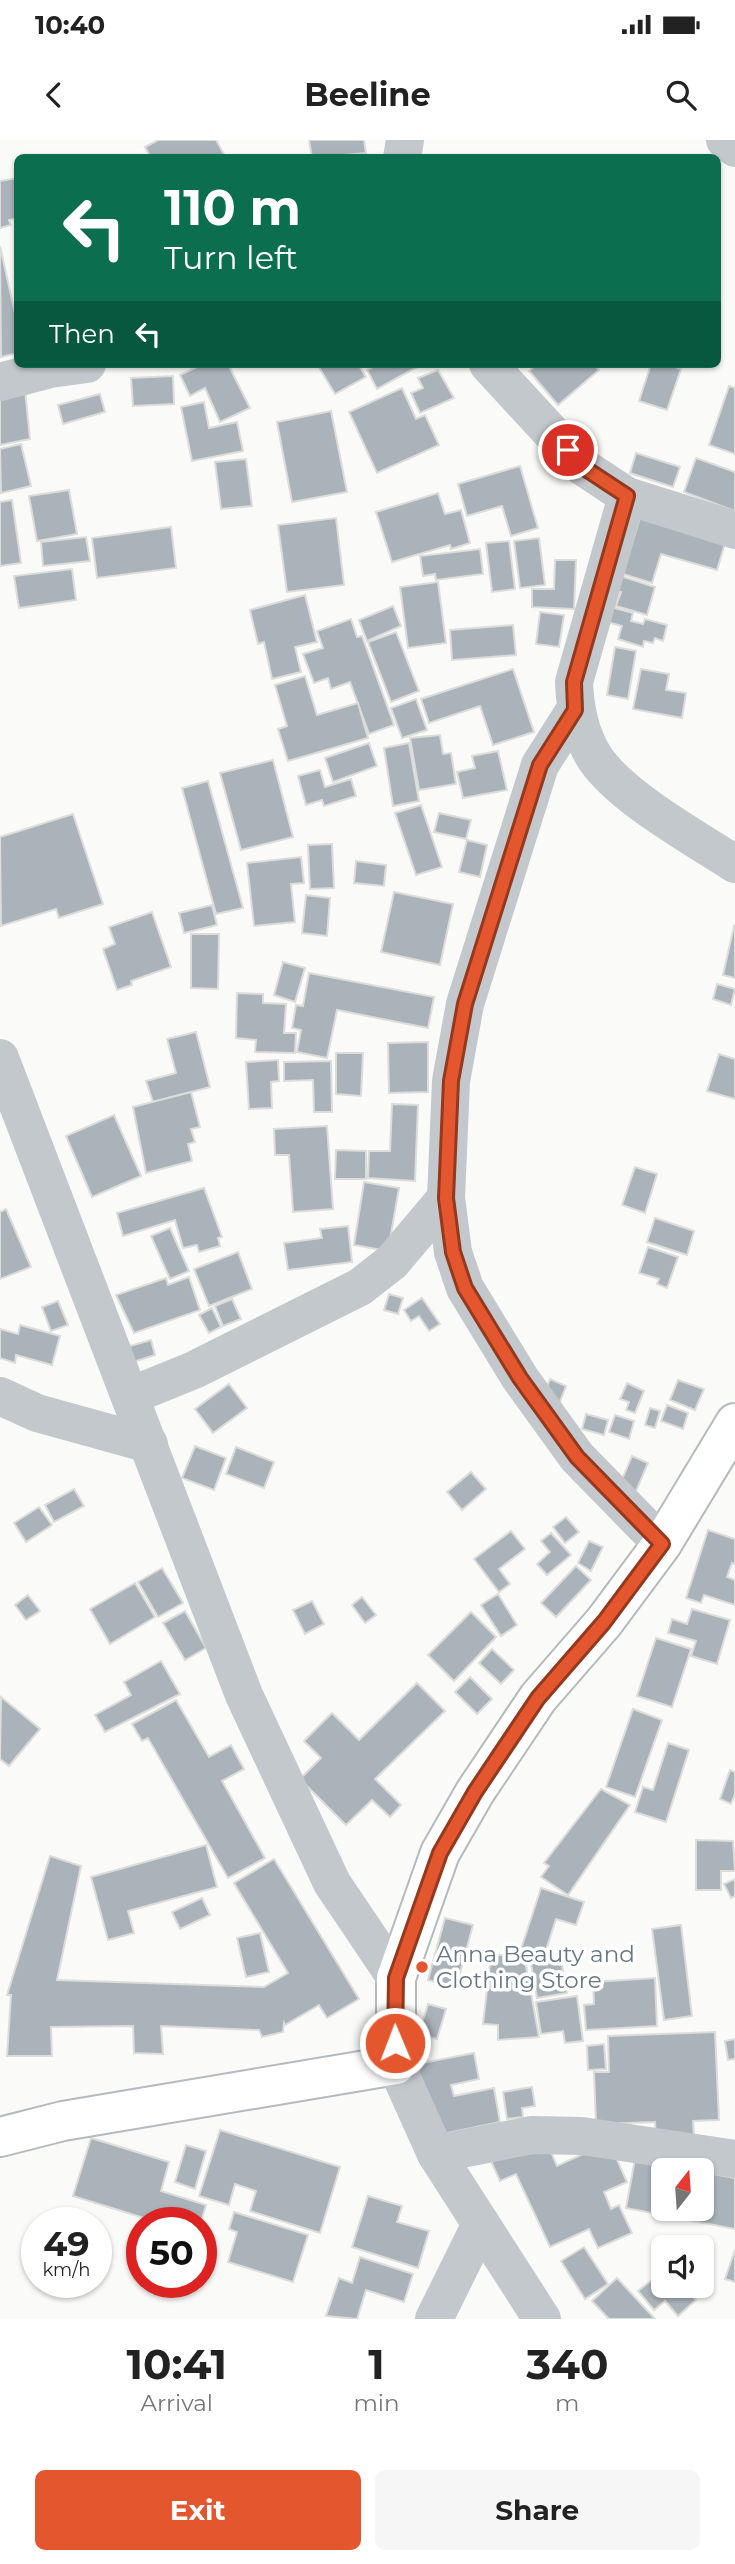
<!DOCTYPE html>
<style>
body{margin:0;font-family:Montserrat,sans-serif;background:#f6f6f6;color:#222;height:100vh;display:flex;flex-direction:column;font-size:26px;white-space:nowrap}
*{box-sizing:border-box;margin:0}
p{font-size:23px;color:#767676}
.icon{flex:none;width:38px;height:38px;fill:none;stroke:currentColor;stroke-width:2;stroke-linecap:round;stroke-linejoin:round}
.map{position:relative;height:2179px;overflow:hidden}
.details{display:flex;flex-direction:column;background:#fff;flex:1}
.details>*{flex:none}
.top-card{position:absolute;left:14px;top:14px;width:707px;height:214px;border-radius:10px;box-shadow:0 2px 5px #0004;background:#0b6e4f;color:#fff;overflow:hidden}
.needle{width:46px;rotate:17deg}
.fabs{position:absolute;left:651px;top:2018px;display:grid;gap:14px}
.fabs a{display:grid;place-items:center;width:63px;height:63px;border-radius:10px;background:#fff;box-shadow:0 2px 5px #0004;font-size:35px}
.speed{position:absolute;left:21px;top:2067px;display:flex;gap:14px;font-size:35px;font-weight:700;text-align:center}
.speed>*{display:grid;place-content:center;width:91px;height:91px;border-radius:50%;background:#fff;box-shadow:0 2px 5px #0004;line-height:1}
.speed small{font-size:18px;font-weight:400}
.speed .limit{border:10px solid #d22;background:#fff;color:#111}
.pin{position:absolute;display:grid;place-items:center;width:60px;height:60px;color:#fff;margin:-30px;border:4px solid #fff;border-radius:50%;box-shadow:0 2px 7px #0007}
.me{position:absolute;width:77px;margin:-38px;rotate:359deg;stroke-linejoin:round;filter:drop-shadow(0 0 5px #0008)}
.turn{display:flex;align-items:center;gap:24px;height:147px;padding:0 35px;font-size:32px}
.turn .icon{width:91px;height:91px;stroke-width:2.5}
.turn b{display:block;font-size:49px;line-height:60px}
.then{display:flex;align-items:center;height:66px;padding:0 35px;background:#0003;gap:14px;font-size:26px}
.eta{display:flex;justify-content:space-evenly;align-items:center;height:119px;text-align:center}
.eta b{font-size:42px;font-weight:700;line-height:49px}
.primary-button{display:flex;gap:14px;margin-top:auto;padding:14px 35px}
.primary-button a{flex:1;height:80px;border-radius:10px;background:#e4572e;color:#fff;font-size:28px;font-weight:700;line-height:80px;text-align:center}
.primary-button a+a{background:#f6f6f6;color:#222}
.status{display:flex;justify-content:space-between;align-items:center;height:49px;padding:0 35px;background:#fff;direction:ltr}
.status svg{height:19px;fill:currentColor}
header{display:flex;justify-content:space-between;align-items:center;height:91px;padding:0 35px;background:#fff;font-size:32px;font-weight:700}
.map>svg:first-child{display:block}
.building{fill:#aab3b9;stroke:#dcdcda;stroke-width:2}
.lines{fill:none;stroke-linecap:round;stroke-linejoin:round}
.major-casing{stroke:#b5babe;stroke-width:42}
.minor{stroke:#c3c8cc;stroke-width:38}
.major{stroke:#fff;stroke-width:38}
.route-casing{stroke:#94391e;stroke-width:18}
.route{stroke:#e4572e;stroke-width:12}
.poi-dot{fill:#e4572e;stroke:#fff;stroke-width:2.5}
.labels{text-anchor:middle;stroke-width:7;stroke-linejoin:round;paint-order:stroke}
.poi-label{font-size:23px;fill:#657683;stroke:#fff;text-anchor:start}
</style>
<div class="status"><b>10:40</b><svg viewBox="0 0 49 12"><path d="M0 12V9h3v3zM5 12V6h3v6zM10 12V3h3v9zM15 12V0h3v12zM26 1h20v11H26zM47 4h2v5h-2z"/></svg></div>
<header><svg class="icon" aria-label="back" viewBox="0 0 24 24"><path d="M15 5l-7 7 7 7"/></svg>Beeline<svg class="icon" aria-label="search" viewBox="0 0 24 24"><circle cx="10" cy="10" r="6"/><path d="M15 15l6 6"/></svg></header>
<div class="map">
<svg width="735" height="2179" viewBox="0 0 735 2179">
<rect width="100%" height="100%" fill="#fafaf8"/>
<!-- building -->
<g class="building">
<polygon points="158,0 216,0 226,18 151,18 145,7"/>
<polygon points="309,0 364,0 366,13 312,18"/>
<polygon points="18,38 18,78 9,80 11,85 0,88 0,41"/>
<polygon points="0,106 18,187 18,213 1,217"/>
<polygon points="203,224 228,224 250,268 220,282 205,248 190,256 180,235"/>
<polygon points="317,224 358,224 366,237 335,254"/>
<polygon points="378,224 418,224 419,226 377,249 367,230"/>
<polygon points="537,224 594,224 599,230 558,265 529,231"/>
<polygon points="651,224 667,224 681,229 667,270 639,261"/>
<polygon points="438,230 454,258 420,273 411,253 423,248 418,238"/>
<polygon points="173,236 174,264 133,266 131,238"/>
<polygon points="729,246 735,248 735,314 709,305"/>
<polygon points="402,248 416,279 425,275 439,305 377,333 349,272"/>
<polygon points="25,250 30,299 0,305 0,254"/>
<polygon points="100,254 105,272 63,284 58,265"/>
<polygon points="204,262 209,288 237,282 243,311 192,321 181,267"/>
<polygon points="331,271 347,352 292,362 277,282"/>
<polygon points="21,304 31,346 1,353 0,309"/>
<polygon points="636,313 680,327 673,347 630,333"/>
<polygon points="696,318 735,332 735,371 684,352"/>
<polygon points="246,319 252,366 221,369 215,322"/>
<polygon points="520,326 538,388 511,396 502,366 467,376 458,344"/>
<polygon points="69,350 77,394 37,401 29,356"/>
<polygon points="438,353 445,374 461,370 470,403 451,409 450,405 392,422 376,372"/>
<polygon points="12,360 21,423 0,426 0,362"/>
<polygon points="641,374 726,400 717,430 661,414 652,443 623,434"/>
<polygon points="336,378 344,445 287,452 278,385"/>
<polygon points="171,387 176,428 97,438 92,398"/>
<polygon points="86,397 90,421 43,426 41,402"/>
<polygon points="539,398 545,445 520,448 514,401"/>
<polygon points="509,401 515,449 492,452 486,403"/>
<polygon points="480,409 483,434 436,440 435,434 423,436 420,416"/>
<polygon points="555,420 576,420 574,469 532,467 532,449 554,449"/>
<polygon points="72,429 76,460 19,468 14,436"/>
<polygon points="614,434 655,447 647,475 616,466 621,452 610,448"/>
<polygon points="438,442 446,503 408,508 400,447"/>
<polygon points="305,455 317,502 295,507 301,532 272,539 264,502 258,504 250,470"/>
<polygon points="604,465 633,473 631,481 643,484 645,479 667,485 663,501 655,498 653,503 644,501 643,507 618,499 622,486 600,480"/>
<polygon points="393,466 401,486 367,501 359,480"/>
<polygon points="540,472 564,475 559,507 536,504"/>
<polygon points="351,479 357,497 362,496 394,585 369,594 350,542 331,549 328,538 314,543 303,514 323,508 317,491"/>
<polygon points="513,485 516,515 452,520 450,490"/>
<polygon points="396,492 419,551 391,562 368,502"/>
<polygon points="615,507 636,511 628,559 607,555"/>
<polygon points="513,529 534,592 493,605 480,566 429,583 421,559"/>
<polygon points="641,529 669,534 666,550 686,553 682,578 633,569"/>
<polygon points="305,536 317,575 358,563 368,598 288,621 278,589 287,586 275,545"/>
<polygon points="416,559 427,590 402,598 391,568"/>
<polygon points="440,595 443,614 451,613 456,644 419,650 410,598"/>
<polygon points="369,603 377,626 333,642 325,618"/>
<polygon points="409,603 419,661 393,666 384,608"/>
<polygon points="498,611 507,650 463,658 457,632 475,628 472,616"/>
<polygon points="273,620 293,697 241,710 220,633"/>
<polygon points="320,630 325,647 351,639 356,656 324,666 322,660 306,665 298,636"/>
<polygon points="208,641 243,768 216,774 182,648"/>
<polygon points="421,665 442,727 416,735 395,673"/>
<polygon points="439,673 471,680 466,699 434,692"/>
<polygon points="73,674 103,764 59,778 56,769 1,786 0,697"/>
<polygon points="467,700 487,705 480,737 459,732"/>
<polygon points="332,704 334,748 310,749 308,705"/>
<polygon points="301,717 304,743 291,744 295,782 254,786 247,723"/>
<polygon points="356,721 386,725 384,746 354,743"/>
<polygon points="394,752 453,764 440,825 381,812"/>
<polygon points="306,755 330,758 327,796 302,793"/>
<polygon points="212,765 217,785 184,793 179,773"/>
<polygon points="152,772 171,827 131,841 132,845 117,850 103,809 115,804 109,787"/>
<polygon points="734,786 735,786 735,838 723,835"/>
<polygon points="191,794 219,794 218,849 191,848"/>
<polygon points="283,822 305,828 295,862 274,855"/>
<polygon points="309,833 434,857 428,888 337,870 327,918 297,912 301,890 292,888 296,865 303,866"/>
<polygon points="717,844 735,849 731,865 713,859"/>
<polygon points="237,853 263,854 263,863 286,864 284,893 296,893 295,913 255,912 256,900 236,898"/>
<polygon points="196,892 210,947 153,962 146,941 176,933 167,899"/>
<polygon points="428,902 428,952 389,953 388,903"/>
<polygon points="336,913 363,913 361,956 336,954"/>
<polygon points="719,914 735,919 735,959 707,951"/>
<polygon points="278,920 279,941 271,942 272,968 249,969 246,922"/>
<polygon points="331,921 332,972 314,972 313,940 284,941 284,922"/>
<polygon points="191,952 200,987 191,989 195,1002 188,1004 192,1021 146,1033 133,967"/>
<polygon points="392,964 418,965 415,1041 368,1038 369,1011 390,1011"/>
<polygon points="114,975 141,1036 92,1057 66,996"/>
<polygon points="327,986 333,1069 293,1072 289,1015 275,1015 274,989"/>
<polygon points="336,1010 366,1011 366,1039 335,1039"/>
<polygon points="635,1027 657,1034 645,1073 622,1065"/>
<polygon points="364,1042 399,1048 388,1111 354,1105"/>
<polygon points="204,1048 222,1097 218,1098 220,1106 199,1112 197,1105 183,1108 175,1080 123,1096 117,1073"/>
<polygon points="6,1069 31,1127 0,1139 0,1072"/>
<polygon points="655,1078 694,1091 687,1115 647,1102"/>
<polygon points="348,1086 352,1122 288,1130 284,1103 322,1098 320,1089"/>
<polygon points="170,1088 189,1131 170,1139 151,1096"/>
<polygon points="648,1107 678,1117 667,1148 657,1144 659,1139 639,1133"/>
<polygon points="238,1112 252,1149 209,1166 194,1129"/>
<polygon points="189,1137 200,1170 134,1193 116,1155 166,1138 168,1145"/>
<polygon points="389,1154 403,1158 398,1174 384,1170"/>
<polygon points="422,1158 440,1184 429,1191 419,1176 411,1181 404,1170"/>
<polygon points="232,1159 241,1179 223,1186 215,1166"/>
<polygon points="58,1161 68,1185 51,1191 42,1167"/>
<polygon points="212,1168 221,1187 209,1193 199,1175"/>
<polygon points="20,1185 60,1196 52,1225 16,1215 15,1223 0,1218 0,1189 18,1194"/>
<polygon points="151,1200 155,1215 127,1224 123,1208"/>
<polygon points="550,1239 566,1246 559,1264 543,1258"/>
<polygon points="678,1240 704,1249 695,1270 670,1260"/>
<polygon points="627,1243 644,1251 635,1273 626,1270 629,1262 620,1259"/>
<polygon points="229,1244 247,1268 213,1293 195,1269"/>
<polygon points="667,1265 688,1273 683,1289 661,1281"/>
<polygon points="650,1268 660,1271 655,1288 645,1285"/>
<polygon points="586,1274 608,1280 604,1295 582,1289"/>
<polygon points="615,1275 634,1281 629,1299 609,1292"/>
<polygon points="195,1306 226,1318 214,1350 182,1338"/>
<polygon points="236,1307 274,1322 264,1348 226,1334"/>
<polygon points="632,1316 648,1323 633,1358 617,1351"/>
<polygon points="471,1332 486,1349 462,1370 447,1352"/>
<polygon points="74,1349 84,1366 54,1382 45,1365"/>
<polygon points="39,1367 52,1385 26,1402 14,1383"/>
<polygon points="566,1377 579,1392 565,1403 553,1387"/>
<polygon points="708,1390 735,1399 735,1424 732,1423 727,1437 735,1440 735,1465 704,1455 701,1463 686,1458"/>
<polygon points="511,1391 525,1409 499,1429 510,1444 499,1452 474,1419"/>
<polygon points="551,1393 571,1415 547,1435 537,1424 550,1412 541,1401"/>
<polygon points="589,1401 603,1407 591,1431 578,1423"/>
<polygon points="576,1426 591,1440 556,1477 541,1463"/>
<polygon points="162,1428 183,1463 158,1477 138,1442"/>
<polygon points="135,1443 155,1477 110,1504 90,1469"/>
<polygon points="498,1454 517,1485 501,1496 481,1465"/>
<polygon points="28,1455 40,1471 26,1480 15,1465"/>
<polygon points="362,1457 376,1475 365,1483 352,1465"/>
<polygon points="312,1461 324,1484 305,1494 293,1470"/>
<polygon points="692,1469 730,1480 717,1524 691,1516 696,1501 668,1493 672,1479 687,1484"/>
<polygon points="185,1471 206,1508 185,1520 163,1483"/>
<polygon points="471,1472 496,1497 454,1541 428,1515"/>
<polygon points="656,1498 691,1509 672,1567 637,1556"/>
<polygon points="492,1509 514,1530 501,1544 479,1523"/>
<polygon points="161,1521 180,1554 105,1592 95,1575 131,1555 124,1542"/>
<polygon points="470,1537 492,1559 477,1574 455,1552"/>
<polygon points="417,1543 445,1571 375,1639 401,1665 390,1677 372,1660 346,1685 300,1639 321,1618 304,1601 332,1573 359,1600"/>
<polygon points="1,1557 40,1589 9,1626 0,1619"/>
<polygon points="176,1560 209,1617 231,1605 244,1629 222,1641 265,1718 228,1738 148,1598 142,1601 132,1584"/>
<polygon points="633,1569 662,1580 635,1657 606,1647"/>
<polygon points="668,1603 689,1610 666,1682 635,1672 643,1647 653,1650"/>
<polygon points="730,1630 735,1632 735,1654 731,1664 720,1659"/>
<polygon points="601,1649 630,1665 568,1755 541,1737 549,1726 544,1723"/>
<polygon points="696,1700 733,1701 735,1731 721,1731 721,1750 696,1750"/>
<polygon points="206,1705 217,1747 128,1771 134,1793 108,1800 91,1737"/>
<polygon points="50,1716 81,1726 57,1840 264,1847 288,1833 234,1743 274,1719 359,1859 327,1878 319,1865 285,1885 284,1883 283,1892 262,1897 259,1890 161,1886 163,1914 134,1913 133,1886 51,1887 52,1916 7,1916 11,1855 7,1855"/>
<polygon points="735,1739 735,1756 731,1758 724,1744"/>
<polygon points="541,1748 584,1762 576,1785 556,1779 544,1816 521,1809"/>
<polygon points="202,1758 210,1775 180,1789 172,1772"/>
<polygon points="445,1778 473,1785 456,1848 428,1840"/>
<polygon points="681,1785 692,1876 664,1880 652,1789"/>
<polygon points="260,1793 269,1832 246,1837 237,1798"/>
<polygon points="491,1815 524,1815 539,1897 498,1900 498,1885 483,1884"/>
<polygon points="561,1819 567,1853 537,1858 531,1823"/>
<polygon points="655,1838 657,1886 586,1890 584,1865 594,1864 593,1842"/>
<polygon points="577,1856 583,1901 565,1903 563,1891 541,1894 536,1862"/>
<polygon points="428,1864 446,1869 437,1899 419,1894"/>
<polygon points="715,1892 719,1980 693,1981 694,1997 656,1999 655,1982 596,1984 594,1932 609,1932 608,1896"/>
<polygon points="735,1899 735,1919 728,1920 725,1901"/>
<polygon points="604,1904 606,1929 588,1930 587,1906"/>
<polygon points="474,1913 479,1939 451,1945 454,1956 494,1948 500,1982 433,1996 417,1924"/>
<polygon points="532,1947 535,1966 522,1968 523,1977 507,1979 503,1952"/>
<polygon points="220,1990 340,2027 320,2093 250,2071 256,2051 235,2044 229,2065 199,2056"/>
<polygon points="91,1998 169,2022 161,2051 206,2065 201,2082 157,2082 73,2056"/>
<polygon points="609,2002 627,2042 604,2052 611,2069 619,2065 632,2093 598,2108 589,2089 550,2107 516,2034 500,2041 491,2021 547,2003 557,2026"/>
<polygon points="186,2005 206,2011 195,2049 175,2042"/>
<polygon points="635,2019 693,2030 663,2030 663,2068 702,2068 702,2032 735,2038 735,2089 626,2068"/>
<polygon points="368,2056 402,2066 397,2082 429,2091 418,2128 352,2107"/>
<polygon points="234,2072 308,2095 293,2142 228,2122 237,2092 229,2089"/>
<polygon points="584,2107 608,2144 585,2159 561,2121"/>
<polygon points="735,2110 735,2142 725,2139"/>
<polygon points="360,2117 413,2134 404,2162 366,2150 357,2179 326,2176 339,2138 352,2143"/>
<polygon points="663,2131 663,2146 683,2146 696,2160 678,2176 665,2161 654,2170 638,2151"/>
<polygon points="617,2138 655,2179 609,2179 592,2161"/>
</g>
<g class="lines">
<!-- major casing -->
<g class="major-casing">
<polyline id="major" points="0,1997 63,1981 396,1925 396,1838 440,1713 475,1652 538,1558 604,1482 662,1404 735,1283"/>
</g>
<!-- minor -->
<g class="minor">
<polyline points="725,0 735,8"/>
<polyline points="402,18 405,0"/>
<polyline points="488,224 583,327 627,356 735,390"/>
<polyline points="0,242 50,229 87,224"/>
<path d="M 627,356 L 574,542 C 575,568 580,593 593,615 C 617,655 695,698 735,724"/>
<polyline points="575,570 540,625 465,864 451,941 446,1058 453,1112 465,1148 520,1238 577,1317 662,1404"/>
<polyline points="0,918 244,1555 332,1743 396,1838"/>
<polyline points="0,1256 37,1273 149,1304"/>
<polyline points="130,1256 194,1230 360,1147 392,1122 446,1058"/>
<polyline points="396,1925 436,2014 542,2179"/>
<polyline points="436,2014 532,1995 582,1996 735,2019"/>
<polyline points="434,2179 481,2084"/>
</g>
<!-- major -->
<use href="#major" class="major"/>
</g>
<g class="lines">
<!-- route casing -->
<g class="route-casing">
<polyline id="route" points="395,1903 396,1838 440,1713 475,1652 538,1558 604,1482 662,1404 577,1317 520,1238 465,1148 453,1112 446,1058 451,941 465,864 540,625 575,570 574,542 627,356 583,327 568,310"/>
</g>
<!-- route -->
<use href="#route" class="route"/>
</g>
<!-- markers -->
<circle class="poi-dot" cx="422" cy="1827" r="7"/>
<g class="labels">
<!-- poi labels -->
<g class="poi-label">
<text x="436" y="1822">Anna Beauty and<tspan x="436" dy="26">Clothing Store</tspan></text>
</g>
</g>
</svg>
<div class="fabs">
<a><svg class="needle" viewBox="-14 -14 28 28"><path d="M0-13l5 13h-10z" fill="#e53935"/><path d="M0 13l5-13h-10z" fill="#767676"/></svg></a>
<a><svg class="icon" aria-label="sound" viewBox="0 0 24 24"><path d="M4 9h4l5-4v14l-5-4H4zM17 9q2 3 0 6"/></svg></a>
</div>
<div class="speed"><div>49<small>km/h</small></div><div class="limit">50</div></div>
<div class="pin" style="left:568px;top:310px;background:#d93025"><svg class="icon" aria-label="arrive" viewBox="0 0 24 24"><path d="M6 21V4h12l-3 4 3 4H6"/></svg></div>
<svg class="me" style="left:395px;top:1903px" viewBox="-20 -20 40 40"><circle r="17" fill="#e4572e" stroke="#fff" stroke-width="3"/><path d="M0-11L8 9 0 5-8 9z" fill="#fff"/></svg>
<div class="top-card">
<div class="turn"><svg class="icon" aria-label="left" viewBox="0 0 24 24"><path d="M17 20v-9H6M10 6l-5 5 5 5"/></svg><div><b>110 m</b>Turn left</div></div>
<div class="then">Then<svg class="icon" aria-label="left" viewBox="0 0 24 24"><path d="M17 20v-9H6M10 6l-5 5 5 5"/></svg></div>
</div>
</div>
<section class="details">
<div class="eta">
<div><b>10:41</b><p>Arrival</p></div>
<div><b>1</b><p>min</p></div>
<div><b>340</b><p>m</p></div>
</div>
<div class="primary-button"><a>Exit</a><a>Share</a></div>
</section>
